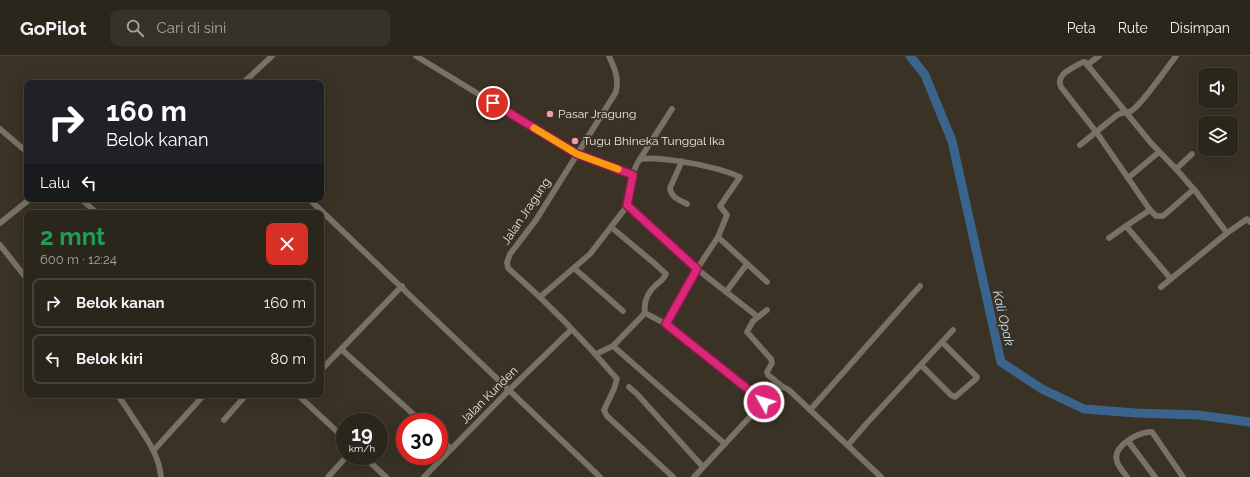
<!DOCTYPE html>
<html lang="id">
<meta charset="utf-8">
<style>
body{margin:0;font-family:Raleway,sans-serif;background:#373229;color:#f1f3f6;height:100vh;display:flex;flex-direction:column;font-size:15px;white-space:nowrap}
*{box-sizing:border-box;margin:0}
p{font-size:13px;color:#a6a5a3}
.icon{flex:none;width:22px;height:22px;fill:none;stroke:currentColor;stroke-width:2;stroke-linecap:round;stroke-linejoin:round}
.map{position:relative;flex:1;overflow:hidden}
.drawer{position:absolute;left:24px;top:154px;width:300px;height:188px;display:flex;flex-direction:column;background:#2b261c;border-radius:8px;box-shadow:0 4px 16px #0002,0 0 0 1px #47433b}
.drawer>*{flex:none}
.guide{position:absolute;left:24px;top:24px;width:300px;height:122px;border-radius:8px;box-shadow:0 4px 16px #0002,0 0 0 1px #47433b;background:#202124;color:#fff;overflow:hidden}
.controls{position:absolute;left:1198px;top:12px;display:grid;gap:8px}
.controls a{display:grid;place-items:center;width:40px;height:40px;border-radius:8px;background:#2b261c;box-shadow:0 4px 16px #0002,0 0 0 1px #47433b;font-size:20px}
.speed{position:absolute;left:336px;top:357px;display:flex;gap:8px;font-size:20px;font-weight:700;text-align:center}
.speed>*{display:grid;place-content:center;width:52px;height:52px;border-radius:50%;background:#2b261c;box-shadow:0 4px 16px #0002,0 0 0 1px #47433b;line-height:1}
.speed small{font-size:10px;font-weight:400}
.speed .limit{border:6px solid #d22;background:#fff;color:#111}
.pin{position:absolute;display:grid;place-items:center;width:34px;height:34px;color:#fff;margin:-17px;border:2px solid #fff;border-radius:50%;box-shadow:0 1px 4px #0007}
.me{position:absolute;width:44px;margin:-22px;rotate:309deg;stroke-linejoin:round;filter:drop-shadow(0 0 3px #0008)}
.turn{display:flex;align-items:center;gap:14px;height:84px;padding:0 16px;font-size:18px}
.turn .icon{width:52px;height:52px;stroke-width:2.5}
.turn b{display:block;font-size:28px;line-height:34px}
.then{display:flex;align-items:center;height:38px;padding:0 16px;background:#0003;gap:8px;font-size:15px}
.round{display:grid;place-items:center;flex:none;width:42px;height:42px;border-radius:8px;background:#373229}
.summary{display:flex;align-items:center;justify-content:space-between;height:68px;padding:0 16px}
h1{font-size:24px;font-weight:700;line-height:30px;color:#1e9e55}
ul{padding:0;list-style:none}
li{display:flex;align-items:center;gap:12px;height:50px;margin:0 8px 6px;padding:0 8px;border:2px solid #47433b;border-radius:8px}
li div{flex:1}
li b{display:block;font-size:15px}
li em{font-style:normal}
header{display:flex;align-items:center;gap:24px;box-sizing:border-box;height:56px;padding:0 20px;background:#2b261c;border-bottom:1px solid #47433b}
header strong{font-size:19px}
nav{display:flex;gap:22px;margin-inline-start:auto;font-size:14px}
.search{width:280px;height:36px;background:#373229;display:flex;align-items:center;gap:10px;box-sizing:border-box;padding:0 14px;border-radius:8px;color:#a6a5a3;font-size:15px}
.map>svg:first-child{display:block}
.lines{fill:none;stroke-linecap:round;stroke-linejoin:round}
.river{stroke:#3b648c;stroke-width:9}
.minor-casing{stroke:#565045;stroke-width:6}
.minor{stroke:#797163;stroke-width:5.5}
.route-casing{stroke:#8e194d;stroke-width:10}
.route{stroke:#db2777;stroke-width:7}
.slow{stroke:#f59e0b;stroke-width:7}
.poi-dot{fill:#f29aaf;stroke:#393225;stroke-width:1.5}
.labels{text-anchor:middle;stroke-width:3.5;stroke-linejoin:round;paint-order:stroke}
.poi-label{font-size:12px;fill:#ede8e0;stroke:#393225;text-anchor:start}
.street-label{font-size:12px;fill:#ede8e0;stroke:#393225}
.water-label{font-size:13px;font-style:italic;fill:#c6dff8;stroke:#393225}
</style>
<header>
<strong>GoPilot</strong>
<div class="search"><svg class="icon" aria-label="search" viewBox="0 0 24 24"><circle cx="10" cy="10" r="6"/><path d="M15 15l6 6"/></svg>Cari di sini</div>
<nav><a>Peta</a><a>Rute</a><a>Disimpan</a></nav>
</header>
<div class="map">
<svg width="1250" height="421" viewBox="0 0 1250 421">
<rect width="100%" height="100%" fill="#393225"/>
<g class="lines">
<!-- river -->
<polyline class="river" points="910,0 925,19 952,85 1001,306 1042,333 1084,353 1136,357 1198,359 1250,366"/>
<!-- minor casing -->
<g class="minor-casing">
<g id="minor">
<polyline points="416,0 577,98 633,119"/>
<path d="M 609,0 C 615,14 619,21 616,36 L 536,164 L 510,198 L 507,206 L 508,212 C 547,246 584,284 617,323 L 614,333 L 604,354 L 607,360 L 673,421"/>
<polyline points="1087,9 1099,0"/>
<polyline points="243,27 272,0"/>
<polyline points="0,73 27,96"/>
<path d="M 1080,89 L 1117,59 C 1122,56 1124,57 1129,56 C 1138,54 1169,9 1176,0"/>
<polyline points="640,103 672,53"/>
<path d="M 682,105 L 670,132 C 671,142 680,144 687,148"/>
<polyline points="1176,113 1192,98"/>
<polyline points="1128,122 1159,96"/>
<path d="M 1194,133 L 1163,160 L 1156,160 L 1150,154 L 1097,77 L 1061,31 C 1055,18 1073,12 1083,6 L 1085,6 L 1151,87 L 1176,113 L 1197,137 L 1227,177"/>
<polyline points="81,143 97,157"/>
<polyline points="309,143 600,421"/>
<polyline points="627,149 697,213 758,261"/>
<polyline points="0,167 30,143"/>
<polyline points="1126,170 1150,154"/>
<path d="M 611,171 L 654,207 L 666,218 C 664,223 661,225 657,228 C 649,235 643,245 645,257"/>
<polyline points="718,181 767,226"/>
<polyline points="1109,182 1126,170 1171,223"/>
<polyline points="0,189 27,223"/>
<polyline points="574,212 623,255"/>
<polyline points="1161,231 1227,177 1247,163 1250,166"/>
<polyline points="726,236 747,208"/>
<path d="M 540,241 L 590,198 L 624,154 C 633,138 629,117 640,103 C 663,100 719,111 740,121 L 720,150 L 727,159 L 718,181 L 697,213 L 666,268"/>
<polyline points="767,254 753,265 747,276 771,303 772,307 767,316 768,319 783,331"/>
<polyline points="613,290 725,388"/>
<polyline points="341,293 422,366"/>
<polyline points="596,298 613,290 645,257 666,268 764,346"/>
<polyline points="921,309 951,339 955,341 976,323 977,321 942,286"/>
<polyline points="321,314 402,230"/>
<polyline points="629,331 637,338 703,411"/>
<path d="M 117,339 C 124,347 129,356 135,365 C 147,383 159,399 161,421"/>
<polyline points="298,339 345,383"/>
<polyline points="810,354 920,230"/>
<polyline points="224,364 246,339"/>
<polyline points="439,381 451,393"/>
<polyline points="1128,385 1155,421"/>
<polyline points="848,389 867,367 953,274"/>
<polyline points="154,394 204,339"/>
<polyline points="363,400 386,421"/>
<polyline points="328,421 347,400"/>
<polyline points="424,421 509,334 571,274"/>
<polyline points="694,421 773,336 779,331 783,331 789,334 881,421"/>
<path d="M 1127,421 C 1124,416 1118,411 1117,405 C 1112,390 1138,377 1149,376 L 1152,376 L 1183,421"/>
</g>
</g>
<!-- minor -->
<use href="#minor" class="minor"/>
</g>
<g class="lines">
<!-- route casing -->
<g class="route-casing">
<polyline id="route" points="493,47 577,98 633,119 627,149 697,213 666,268 764,346"/>
</g>
<!-- route -->
<use href="#route" class="route"/>
<!-- slow -->
<polyline class="slow" points="534,72 577,98 618,113"/>
</g>
<!-- markers -->
<g class="poi-dot">
<circle cx="550" cy="58" r="4"/>
<circle cx="575" cy="85" r="4"/>
</g>
<g class="labels">
<!-- poi labels -->
<g class="poi-label">
<text x="558" y="62">Pasar Jragung</text>
<text x="583" y="89">Tugu Bhineka Tunggal Ika</text>
</g>
<!-- street labels -->
<g class="street-label">
<text transform="translate(526 155) rotate(-56)" y="4">Jalan Jragung</text>
<text transform="translate(489 339) rotate(-45)" y="4">Jalan Kunden</text>
</g>
<!-- water labels -->
<g class="water-label">
<text transform="translate(1004 262) rotate(77)" y="5">Kali Opak</text>
</g>
</g>
</svg>
<div class="controls">
<a><svg class="icon" aria-label="sound" viewBox="0 0 24 24"><path d="M4 9h4l5-4v14l-5-4H4zM17 9q2 3 0 6"/></svg></a>
<a><svg class="icon" aria-label="layers" viewBox="0 0 24 24"><path d="M12 4l9 5-9 5-9-5zM3 14l9 5 9-5"/></svg></a>
</div>
<div class="speed"><div>19<small>km/h</small></div><div class="limit">30</div></div>
<div class="pin" style="left:493px;top:47px;background:#d93025"><svg class="icon" aria-label="arrive" viewBox="0 0 24 24"><path d="M6 21V4h12l-3 4 3 4H6"/></svg></div>
<svg class="me" style="left:764px;top:346px" viewBox="-20 -20 40 40"><circle r="17" fill="#db2777" stroke="#fff" stroke-width="3"/><path d="M0-11L8 9 0 5-8 9z" fill="#fff"/></svg>
<div class="guide">
<div class="turn"><svg class="icon" aria-label="right" viewBox="0 0 24 24"><path d="M7 20v-9h11M14 6l5 5-5 5"/></svg><div><b>160 m</b>Belok kanan</div></div>
<div class="then">Lalu<svg class="icon" aria-label="left" viewBox="0 0 24 24"><path d="M17 20v-9H6M10 6l-5 5 5 5"/></svg></div>
</div>
<section class="drawer">
<div class="summary"><div><h1>2 mnt</h1><p>600 m · 12:24</p></div><a class="round" style="background:#d93025;color:#fff"><svg class="icon" aria-label="close" viewBox="0 0 24 24"><path d="M6 6l12 12M18 6L6 18"/></svg></a></div>
<ul>
<li><svg class="icon" aria-label="right" viewBox="0 0 24 24"><path d="M7 20v-9h11M14 6l5 5-5 5"/></svg><div><b>Belok kanan</b></div><em>160 m</em></li>
<li><svg class="icon" aria-label="left" viewBox="0 0 24 24"><path d="M17 20v-9H6M10 6l-5 5 5 5"/></svg><div><b>Belok kiri</b></div><em>80 m</em></li>
</ul>
</section>
</div>
